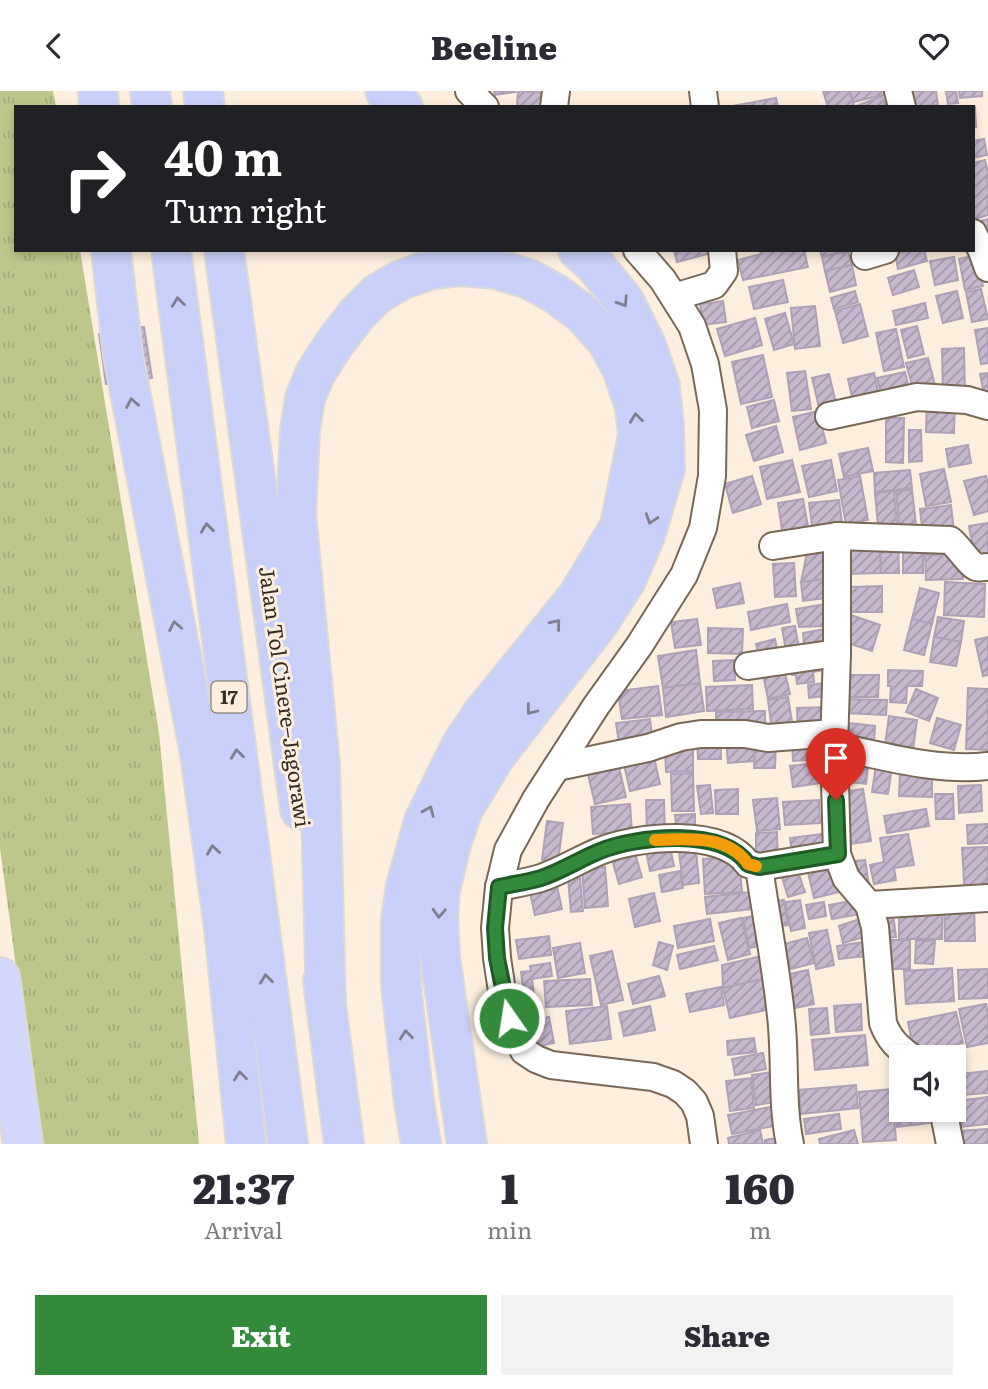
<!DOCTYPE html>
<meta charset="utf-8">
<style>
body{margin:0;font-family:Literata,serif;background:#f2f2f3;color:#2b2b33;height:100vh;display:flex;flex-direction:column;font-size:26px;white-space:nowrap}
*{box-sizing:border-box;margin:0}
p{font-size:23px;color:#7c7c81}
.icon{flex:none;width:38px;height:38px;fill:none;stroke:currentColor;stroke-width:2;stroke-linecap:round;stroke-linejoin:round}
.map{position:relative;height:1053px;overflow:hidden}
.drawer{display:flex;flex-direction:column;background:#fff;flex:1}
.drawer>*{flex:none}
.guide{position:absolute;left:14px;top:14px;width:961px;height:147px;border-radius:0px;box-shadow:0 4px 10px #0003;background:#202124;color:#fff;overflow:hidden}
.buttons{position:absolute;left:889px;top:954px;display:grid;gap:14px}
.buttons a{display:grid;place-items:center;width:77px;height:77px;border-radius:0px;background:#fff;box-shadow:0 4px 10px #0003;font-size:35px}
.pin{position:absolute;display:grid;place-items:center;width:60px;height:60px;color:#fff;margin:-72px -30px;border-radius:50% 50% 50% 0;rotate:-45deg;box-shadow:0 0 7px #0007}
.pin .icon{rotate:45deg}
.me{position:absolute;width:77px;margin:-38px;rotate:347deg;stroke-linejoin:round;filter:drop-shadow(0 0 5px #0008)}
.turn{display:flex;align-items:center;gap:24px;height:147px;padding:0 35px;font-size:32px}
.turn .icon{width:91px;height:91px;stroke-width:2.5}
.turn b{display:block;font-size:49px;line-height:60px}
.eta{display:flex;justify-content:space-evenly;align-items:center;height:119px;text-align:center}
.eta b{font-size:42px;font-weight:800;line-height:49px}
.primary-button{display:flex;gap:14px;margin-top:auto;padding:14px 35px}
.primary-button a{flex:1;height:80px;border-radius:0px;background:#328a3a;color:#fff;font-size:28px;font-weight:800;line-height:80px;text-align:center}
.primary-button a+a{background:#f2f2f3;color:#2b2b33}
header{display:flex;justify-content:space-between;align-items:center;height:91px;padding:0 35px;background:#fff;font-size:32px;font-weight:800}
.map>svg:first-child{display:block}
.grass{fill:url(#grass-tufts)}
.building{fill:url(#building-hatch);stroke:#aea0b6;stroke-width:2}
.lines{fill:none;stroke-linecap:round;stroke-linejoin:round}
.minor-casing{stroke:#786855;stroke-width:30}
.trunk-casing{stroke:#dbd9d8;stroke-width:42}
.motorway-casing{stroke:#dbd9d8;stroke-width:42}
.minor{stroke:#fff;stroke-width:26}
.trunk{stroke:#d3d8fa;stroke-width:38}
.motorway{stroke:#c8cff9;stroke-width:38}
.oneway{stroke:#7e7e8f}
.route-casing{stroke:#205a26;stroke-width:18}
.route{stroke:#328a3a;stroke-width:12}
.slow{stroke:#f59e0b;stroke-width:12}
.labels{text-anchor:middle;stroke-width:6;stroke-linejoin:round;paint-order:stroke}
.shield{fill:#fdeedd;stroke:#71685c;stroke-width:2}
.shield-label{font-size:19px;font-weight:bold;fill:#352e25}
.street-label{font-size:21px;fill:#352e25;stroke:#fdeedd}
</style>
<header><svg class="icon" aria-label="back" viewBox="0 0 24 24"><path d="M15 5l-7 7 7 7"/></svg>Beeline<svg class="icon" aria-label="heart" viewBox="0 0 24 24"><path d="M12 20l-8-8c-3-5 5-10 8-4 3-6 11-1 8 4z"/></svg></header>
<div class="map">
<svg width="988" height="1053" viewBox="0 0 988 1053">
<defs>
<pattern id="grass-tufts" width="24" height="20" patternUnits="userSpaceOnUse" patternTransform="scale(1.75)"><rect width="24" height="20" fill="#bec78b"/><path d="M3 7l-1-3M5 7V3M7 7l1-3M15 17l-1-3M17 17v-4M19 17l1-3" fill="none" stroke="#a4ab78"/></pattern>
<pattern id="building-hatch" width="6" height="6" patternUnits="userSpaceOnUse" patternTransform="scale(1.75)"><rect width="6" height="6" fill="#c7b8cf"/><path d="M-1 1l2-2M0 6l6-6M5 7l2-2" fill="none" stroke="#a296a8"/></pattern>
</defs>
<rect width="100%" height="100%" fill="#fdeedd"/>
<!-- grass -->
<polygon class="grass" points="0,0 53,0 56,16 16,16 16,159 80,159 159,642 199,1053 40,1053 0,757"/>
<!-- building -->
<g class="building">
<polygon points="494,0 514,0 515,1 495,4"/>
<polygon points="518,0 548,2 547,16 517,16"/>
<polygon points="823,0 849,0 854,14 850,16 828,16"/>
<polygon points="850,0 886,0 887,3 853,11"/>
<polygon points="906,0 936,0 938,14 909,16"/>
<polygon points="946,0 956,0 958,12 948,13"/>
<polygon points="959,0 982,0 982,5 960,7"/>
<polygon points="882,5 886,16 854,16"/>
<polygon points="776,7 778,16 732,16 732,15"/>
<polygon points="973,16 975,16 976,36 973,36"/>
<polygon points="984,48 987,64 973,67 973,50"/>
<polygon points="985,69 988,81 988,87 986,87 988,95 988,124 975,128 973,123 973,72"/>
<polygon points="988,128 988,151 977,131"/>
<polygon points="674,159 710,159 711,162 677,171"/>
<polygon points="760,159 804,159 808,176 743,189 738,169 761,163"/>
<polygon points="820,159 848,159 848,160 822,166"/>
<polygon points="911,159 924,159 927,170 898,178 895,163"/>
<polygon points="848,160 852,174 825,180 822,166"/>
<polygon points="976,164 983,195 965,199 959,168"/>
<polygon points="954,166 958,189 935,194 930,170"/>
<polygon points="852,174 856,194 830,201 825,180"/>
<polygon points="914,179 919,196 893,204 888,187"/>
<polygon points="783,189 788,211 754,218 749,196"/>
<polygon points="981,198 988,228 972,231 966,201"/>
<polygon points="855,200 858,211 834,218 831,207"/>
<polygon points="957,200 963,227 943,232 936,205"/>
<polygon points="723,210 726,231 703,234 700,213"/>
<polygon points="925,212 928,227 896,234 893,220"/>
<polygon points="860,213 868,245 843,252 835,220"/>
<polygon points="815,215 820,255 795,258 791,217"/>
<polygon points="785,222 794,253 774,259 765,228"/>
<polygon points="755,227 762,254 725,265 717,238"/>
<polygon points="917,235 924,263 908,267 901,239"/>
<polygon points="144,236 152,287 106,293 99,243"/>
<polygon points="988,237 988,272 981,273 975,239"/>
<polygon points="896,238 904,276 884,280 876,242"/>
<polygon points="964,257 965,304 943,305 942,258"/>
<polygon points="763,264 772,306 741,313 732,271"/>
<polygon points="928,267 936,298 914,303 906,272"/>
<polygon points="805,280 811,318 792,320 787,282"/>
<polygon points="905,281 910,303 883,309 877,287"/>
<polygon points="874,282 880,309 854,315 848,288"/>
<polygon points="988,282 988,312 986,312 980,283"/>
<polygon points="829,283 836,312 819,316 812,287"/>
<polygon points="927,308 955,308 954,342 926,341"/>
<polygon points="774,309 779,330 752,337 747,316"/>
<polygon points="818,320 826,352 800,359 793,326"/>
<polygon points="886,327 904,327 903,372 886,371"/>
<polygon points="776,335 783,361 754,370 746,344"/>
<polygon points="909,339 921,339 922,370 909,371"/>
<polygon points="968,354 971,372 949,376 946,358"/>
<polygon points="868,357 873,380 844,386 839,363"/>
<polygon points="792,369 800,401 767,408 760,376"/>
<polygon points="831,369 837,400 809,406 802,375"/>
<polygon points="944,378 951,411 926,415 920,383"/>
<polygon points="910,379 912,397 875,401 874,382"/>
<polygon points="752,385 761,413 733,422 725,393"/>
<polygon points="860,385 868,429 846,433 838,389"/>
<polygon points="986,385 988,393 988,420 974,424 964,390"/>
<polygon points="912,399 917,443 900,445 896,400"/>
<polygon points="894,400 898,445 879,446 875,402"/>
<polygon points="803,408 809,441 783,445 778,412"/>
<polygon points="839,409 843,438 813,442 809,412"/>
<polygon points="951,414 954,441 923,445 920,418"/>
<polygon points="988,432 988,471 976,473 969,435"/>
<polygon points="880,449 881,482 846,483 845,450"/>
<polygon points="880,449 898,449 899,482 881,482"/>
<rect x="903" y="450" width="20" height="32"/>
<polygon points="822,453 825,488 801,491 808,457"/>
<polygon points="963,463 963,488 926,489 925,464"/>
<polygon points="794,472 796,505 775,506 773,473"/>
<polygon points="825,488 827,507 803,510 801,491"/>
<polygon points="945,491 985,493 984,526 944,524"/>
<polygon points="740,492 744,512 717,517 713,498"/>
<polygon points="882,495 882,521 851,521 850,496"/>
<polygon points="920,497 939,502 932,533 912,528"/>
<polygon points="787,513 790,531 751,539 748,521"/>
<polygon points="826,513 825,535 799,536 796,518"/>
<polygon points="851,524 880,534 872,560 842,550"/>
<polygon points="938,526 964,530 961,551 934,546"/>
<polygon points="697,528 701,554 675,557 671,531"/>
<polygon points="912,528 932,533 924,564 904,559"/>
<polygon points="795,535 800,563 787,565 782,537"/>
<polygon points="708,537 743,538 742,563 708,562"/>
<polygon points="825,538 826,555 805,564 803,542"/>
<polygon points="934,546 961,551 956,575 930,571"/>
<polygon points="988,546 988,584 983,585 975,549"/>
<polygon points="775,548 779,568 760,572 756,553"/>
<polygon points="696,559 700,592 663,597 658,565"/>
<polygon points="734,569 735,589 714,590 713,570"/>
<polygon points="790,570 829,578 813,581 814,591 797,593 796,584 792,584"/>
<polygon points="783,574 790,603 768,608 762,579"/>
<polygon points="888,579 923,580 922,595 907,595 906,612 890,611 891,595 888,595"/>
<polygon points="849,584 879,584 878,606 848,606"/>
<polygon points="700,592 704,620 666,626 663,597"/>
<polygon points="824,592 826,605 809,607 808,594"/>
<polygon points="752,594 753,618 707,620 706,596"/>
<polygon points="658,595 662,624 622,628 618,600"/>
<polygon points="968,597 988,598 988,659 966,658"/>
<polygon points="916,598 938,607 929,630 906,621"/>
<polygon points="788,606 794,643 773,646 768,609"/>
<polygon points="844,608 887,609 886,624 844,622"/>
<polygon points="827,616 829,640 798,643 797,617"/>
<polygon points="765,620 765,641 716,642 716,621"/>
<polygon points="889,625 917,629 913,658 885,654"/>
<polygon points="937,627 961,634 954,659 930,652"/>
<polygon points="650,628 653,655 620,659 616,632"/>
<polygon points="849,632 875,635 874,650 847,647"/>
<polygon points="720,645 721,668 698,668 697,646"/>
<polygon points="827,645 829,668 793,670 792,647"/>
<polygon points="753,647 755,670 728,672 726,648"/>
<polygon points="693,651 693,680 666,681 665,652"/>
<polygon points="755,651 776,652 775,677 754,677"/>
<polygon points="653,662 660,693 630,700 623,669"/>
<polygon points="843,664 869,668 866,693 840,690"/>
<polygon points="617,668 626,706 595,713 586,675"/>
<polygon points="826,671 828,691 793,696 790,675"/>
<polygon points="876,674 892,676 888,703 872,701"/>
<polygon points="693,682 694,720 672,720 671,683"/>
<polygon points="900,682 932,683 932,706 899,705"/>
<polygon points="710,694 713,722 701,723 697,695"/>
<polygon points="981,694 982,720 959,722 958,695"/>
<polygon points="738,698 738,723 716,723 715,699"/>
<polygon points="863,698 871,750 843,754 836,702"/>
<polygon points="935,703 953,703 954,728 936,728"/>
<polygon points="777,707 780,738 757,740 753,709"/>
<polygon points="646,709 664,709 665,745 647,745"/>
<polygon points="819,709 820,732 785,734 783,711"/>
<polygon points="630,713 632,741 593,743 591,716"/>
<polygon points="926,718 929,735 887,742 884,725"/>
<polygon points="695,723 695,743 677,743 675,724"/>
<polygon points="547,730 563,732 558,771 542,769"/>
<polygon points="988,733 988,752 968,753 967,734"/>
<polygon points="777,741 778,771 756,772 756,742"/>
<polygon points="829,742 832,761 793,768 790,747"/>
<polygon points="908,743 914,774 894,777 896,789 874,793 870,774 884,771 880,747"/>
<polygon points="670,756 674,775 650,780 646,760"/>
<polygon points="988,756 988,805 965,806 962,757"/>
<polygon points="634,759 642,786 619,793 611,765"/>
<polygon points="696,759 699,792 683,794 679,761"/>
<polygon points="739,766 742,801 705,803 703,768"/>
<polygon points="831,767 839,801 814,807 806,773"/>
<polygon points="865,769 869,794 860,796 855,770"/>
<polygon points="796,775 805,801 788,806 780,780"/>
<polygon points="605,776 608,815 585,817 582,778"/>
<polygon points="680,780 683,797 662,801 659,784"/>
<polygon points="580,787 583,820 571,821 568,788"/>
<polygon points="556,791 562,818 535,824 529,797"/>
<polygon points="750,801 752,818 707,823 705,806"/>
<polygon points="654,802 660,830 635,836 629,808"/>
<polygon points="784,809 788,834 776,836 771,811"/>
<polygon points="800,809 805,837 791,840 785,811"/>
<polygon points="857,809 860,823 832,828 829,814"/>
<polygon points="824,811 826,825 809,828 806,814"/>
<polygon points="899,813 942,814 942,848 899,848"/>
<polygon points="892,815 896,846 881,848 877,817"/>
<polygon points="974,815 975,850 945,850 944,816"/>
<polygon points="764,823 770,853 749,857 743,827"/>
<polygon points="866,826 871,844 843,852 839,835"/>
<polygon points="741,827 750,863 728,869 719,832"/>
<polygon points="710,828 714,850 678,857 674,835"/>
<polygon points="827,839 834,874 816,878 809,842"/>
<polygon points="549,845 551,864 519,868 516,849"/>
<polygon points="807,847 814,872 791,878 784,853"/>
<rect x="885" y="849" width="25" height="29"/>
<polygon points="916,849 935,850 933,873 915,872"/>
<polygon points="659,851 673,855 667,879 653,874"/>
<polygon points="864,851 866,865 839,868 837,855"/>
<polygon points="580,852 585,882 558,887 553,857"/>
<polygon points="714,855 718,869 680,878 677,864"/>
<polygon points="612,860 623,909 601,914 590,865"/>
<polygon points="771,863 772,886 723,897 722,874"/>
<polygon points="550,872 552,885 532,888 536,920 526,921 521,881 531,880 530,875"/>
<polygon points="952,877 954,910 906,913 904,880"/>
<polygon points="988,878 988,907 959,908 958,879"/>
<polygon points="808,879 814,913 795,917 789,883"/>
<polygon points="659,885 665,905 633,913 628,893"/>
<polygon points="772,886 779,916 730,927 723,897"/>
<polygon points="590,888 592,914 546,916 544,890"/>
<polygon points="721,896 724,914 690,921 686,903"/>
<polygon points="861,913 862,939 836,941 834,915"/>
<polygon points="986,913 988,924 988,952 967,956 959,918"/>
<polygon points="607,915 611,948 570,953 566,920"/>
<polygon points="650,915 655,939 624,945 619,922"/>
<polygon points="827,917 829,942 811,944 809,918"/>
<polygon points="956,921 963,952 914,963 908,931"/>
<polygon points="549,926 554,952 539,955 533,929"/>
<polygon points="865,944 868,974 815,979 812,949"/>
<polygon points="754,947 756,961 728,964 727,950"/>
<polygon points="763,962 766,978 735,984 732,968"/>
<polygon points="778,980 783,1010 756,1014 752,984"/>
<polygon points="988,980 988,1002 962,1004 960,983"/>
<polygon points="751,987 754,1017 730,1020 726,990"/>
<polygon points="856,994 858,1017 801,1023 799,999"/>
<polygon points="892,998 896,1049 863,1051 859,1001"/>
<polygon points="897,998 901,998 901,1016 899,1017"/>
<polygon points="988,1006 988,1033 960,1036 957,1010"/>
<polygon points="781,1014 784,1033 732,1043 728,1024"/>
<polygon points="913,1018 937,1018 937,1031 897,1036 896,1020"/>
<polygon points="839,1023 841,1038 806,1043 804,1028"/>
<polygon points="988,1038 988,1053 959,1053 959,1040"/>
<polygon points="760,1039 763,1053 729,1053 728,1047"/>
<polygon points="854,1039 858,1053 820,1053 819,1048"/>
<polygon points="786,1045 787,1053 765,1053 765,1049"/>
</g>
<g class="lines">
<!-- minor casing -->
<g class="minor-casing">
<g id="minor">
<polyline points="469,0 485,16"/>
<polyline points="703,0 705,16"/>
<polyline points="898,0 902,16"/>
<polyline points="554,16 556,0"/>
<polyline points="973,142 982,160 988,177"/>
<polyline points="637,159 663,189 692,235 705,273 713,319 712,385 703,437 684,484 639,555 596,615 536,708 508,759 499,796 495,837 497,867 502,900 509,927 524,960 536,968 551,974 653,986 673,993 685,1001 694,1011 700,1025 704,1053"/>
<polyline points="865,165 885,159"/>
<polyline points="674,206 714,194 724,180 722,159"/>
<polyline points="829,325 917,306 967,309 988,315"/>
<path d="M 837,445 L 837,562 L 834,655 L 837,763 L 846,787 L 869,814 L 875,836 L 883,932 C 889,948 897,956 911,966"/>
<path d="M 773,455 L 837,445 L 950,449 C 958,455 970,474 976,476 C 977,477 986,476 988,476"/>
<polyline points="748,575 837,562"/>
<path d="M 834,655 C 884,665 937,681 988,675"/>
<polyline points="557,676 648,657 681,646 701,643 745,643 768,647 834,642"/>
<path d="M 759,776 C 766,825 776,875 781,925 C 786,967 781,1011 790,1053"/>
<path d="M 499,796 C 513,793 528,791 541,787 C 562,780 580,768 600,760 C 637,745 722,736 748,773 L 759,776 L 837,763"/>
<polyline points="869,814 988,807"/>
<polyline points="943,1018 950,1053"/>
</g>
</g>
<!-- trunk casing -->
<g class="trunk-casing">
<polyline id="trunk" points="0,886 23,1053"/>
</g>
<!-- motorway casing -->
<g class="motorway-casing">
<g id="motorway">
<polyline points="98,0 99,16"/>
<polyline points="150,0 152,16"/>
<polyline points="203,0 205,16"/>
<polyline points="385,0 403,16"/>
<polyline points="111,159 123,264 200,663 224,837 246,1053"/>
<polyline points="171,159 288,1053"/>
<polyline points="224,159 300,719"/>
<polyline points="323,890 344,1053"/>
<polyline points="326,915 320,675 296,423 300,339 305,307 315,283 334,253 357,223 377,203 401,189 429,179 460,175 496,178 529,188 556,203 584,224 607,250 622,277 635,316 638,344 620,435 578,505 483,622 461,655 424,730 406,795 401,828 401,895 414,1011 421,1053"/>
<polyline points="467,1053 440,866 438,828 440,799 451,753 463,718 496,664 597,534 626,489 645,445 665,377 664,336 660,295 646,254 624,210 594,173 578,159"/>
</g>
</g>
<!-- minor -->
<use href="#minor" class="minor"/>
<!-- trunk -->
<use href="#trunk" class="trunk"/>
<!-- motorway -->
<use href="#motorway" class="motorway"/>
</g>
<!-- one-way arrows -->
<defs><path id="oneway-chevron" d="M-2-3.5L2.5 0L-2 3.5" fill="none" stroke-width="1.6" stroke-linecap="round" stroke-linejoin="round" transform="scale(1.75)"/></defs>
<g class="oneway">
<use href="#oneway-chevron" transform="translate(178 211) rotate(-97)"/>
<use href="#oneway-chevron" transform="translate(623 211) rotate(57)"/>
<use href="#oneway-chevron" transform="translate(132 312) rotate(-101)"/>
<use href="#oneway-chevron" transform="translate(636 327) rotate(-97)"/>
<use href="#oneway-chevron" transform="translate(651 428) rotate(108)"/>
<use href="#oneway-chevron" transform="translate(207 437) rotate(-97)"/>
<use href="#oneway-chevron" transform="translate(556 533) rotate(-51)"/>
<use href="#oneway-chevron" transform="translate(175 535) rotate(-101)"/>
<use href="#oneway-chevron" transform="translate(531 619) rotate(128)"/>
<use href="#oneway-chevron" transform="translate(237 663) rotate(-97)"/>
<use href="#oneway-chevron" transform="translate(429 720) rotate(-66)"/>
<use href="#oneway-chevron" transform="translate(213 759) rotate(-98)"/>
<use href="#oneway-chevron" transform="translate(439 822) rotate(93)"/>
<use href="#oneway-chevron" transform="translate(266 888) rotate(-97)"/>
<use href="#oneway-chevron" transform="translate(406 944) rotate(-96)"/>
<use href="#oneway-chevron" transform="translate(240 985) rotate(-96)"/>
</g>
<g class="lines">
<!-- route casing -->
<g class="route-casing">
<path id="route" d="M 509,927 L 497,867 L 495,837 L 499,796 C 513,793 528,791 541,787 C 562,780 580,768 600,760 C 637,745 722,736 748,773 L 759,776 L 838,763 L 836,709"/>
</g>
<!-- route -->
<use href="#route" class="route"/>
<!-- slow -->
<path class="slow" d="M 655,749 C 687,748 727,743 748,773 L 756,775"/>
</g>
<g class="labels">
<!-- shield labels -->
<rect class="shield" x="211.5" y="590.5" width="35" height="31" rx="5"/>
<g class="shield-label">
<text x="229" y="613">17</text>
</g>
<!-- street labels -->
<g class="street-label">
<text transform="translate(284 606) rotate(82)" y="7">Jalan Tol Cinere–Jagorawi</text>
</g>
</g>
</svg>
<div class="buttons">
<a><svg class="icon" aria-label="sound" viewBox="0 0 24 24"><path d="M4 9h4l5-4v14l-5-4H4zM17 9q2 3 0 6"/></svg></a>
</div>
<div class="pin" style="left:836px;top:709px;background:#d93025"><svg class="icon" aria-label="arrive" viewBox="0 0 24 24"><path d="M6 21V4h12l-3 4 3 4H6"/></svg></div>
<svg class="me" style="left:509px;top:927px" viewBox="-20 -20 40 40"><circle r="17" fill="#328a3a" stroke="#fff" stroke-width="3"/><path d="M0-11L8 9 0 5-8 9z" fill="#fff"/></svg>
<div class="guide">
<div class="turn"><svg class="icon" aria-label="right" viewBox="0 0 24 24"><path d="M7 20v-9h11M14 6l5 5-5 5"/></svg><div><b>40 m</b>Turn right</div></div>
</div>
</div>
<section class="drawer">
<div class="eta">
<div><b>21:37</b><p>Arrival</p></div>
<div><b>1</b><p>min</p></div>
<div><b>160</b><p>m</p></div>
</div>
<div class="primary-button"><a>Exit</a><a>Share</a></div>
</section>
